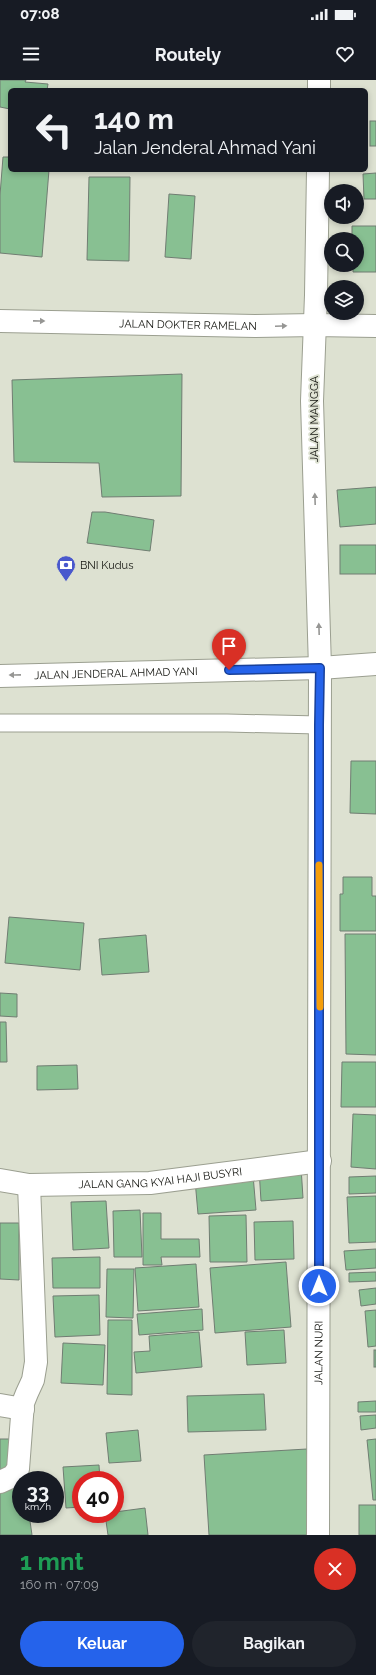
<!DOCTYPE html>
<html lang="id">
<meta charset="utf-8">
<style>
body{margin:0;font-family:Raleway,sans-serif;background:#20242c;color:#f1f3f6;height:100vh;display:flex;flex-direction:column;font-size:15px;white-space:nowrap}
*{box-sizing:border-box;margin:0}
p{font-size:13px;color:#9ea1a6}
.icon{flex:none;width:22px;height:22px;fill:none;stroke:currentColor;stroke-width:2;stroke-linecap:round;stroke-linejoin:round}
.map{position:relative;height:1455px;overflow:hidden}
.drawer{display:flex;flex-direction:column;background:#171b24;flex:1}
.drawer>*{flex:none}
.hud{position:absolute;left:8px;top:8px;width:360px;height:84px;border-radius:6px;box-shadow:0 2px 6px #0003;background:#171b24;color:#f1f3f6;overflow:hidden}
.buttons{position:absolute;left:324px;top:104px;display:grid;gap:8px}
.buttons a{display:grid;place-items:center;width:40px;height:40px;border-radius:50%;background:#171b24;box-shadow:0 2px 6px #0003;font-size:20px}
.speed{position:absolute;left:12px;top:1391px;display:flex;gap:8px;font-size:20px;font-weight:700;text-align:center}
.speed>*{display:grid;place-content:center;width:52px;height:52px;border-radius:50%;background:#171b24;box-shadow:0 2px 6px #0003;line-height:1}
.speed small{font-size:10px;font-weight:400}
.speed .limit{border:6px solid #d22;background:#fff;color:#111}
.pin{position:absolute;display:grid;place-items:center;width:34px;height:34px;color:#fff;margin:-41px -17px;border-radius:50% 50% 50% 0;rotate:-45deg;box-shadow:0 0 4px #0007}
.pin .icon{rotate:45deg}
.me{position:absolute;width:44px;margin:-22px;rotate:0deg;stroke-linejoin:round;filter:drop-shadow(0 0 3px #0008)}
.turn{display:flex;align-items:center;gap:14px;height:84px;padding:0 20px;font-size:18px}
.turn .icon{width:52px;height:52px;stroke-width:2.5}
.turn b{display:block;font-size:28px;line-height:34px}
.round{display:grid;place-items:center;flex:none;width:42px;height:42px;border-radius:21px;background:#20242c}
.head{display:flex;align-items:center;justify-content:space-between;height:68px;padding:0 20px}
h1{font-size:24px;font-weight:700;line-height:30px;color:#1e9e55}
.primary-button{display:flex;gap:8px;margin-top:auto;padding:8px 20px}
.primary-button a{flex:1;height:46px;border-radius:24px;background:#2563eb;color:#fff;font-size:16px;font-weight:700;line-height:46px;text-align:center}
.primary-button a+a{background:#20242c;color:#f1f3f6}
.status{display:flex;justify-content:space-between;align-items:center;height:28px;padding:0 20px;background:#171b24;direction:ltr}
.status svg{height:11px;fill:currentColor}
header{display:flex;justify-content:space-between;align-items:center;height:52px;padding:0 20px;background:#171b24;font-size:18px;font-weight:700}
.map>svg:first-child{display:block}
.building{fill:#88c092;stroke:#707d72}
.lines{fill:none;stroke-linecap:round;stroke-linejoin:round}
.service-casing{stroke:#9b9f90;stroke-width:19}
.minor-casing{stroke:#9b9f90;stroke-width:24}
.tertiary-casing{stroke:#9b9f90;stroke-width:24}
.secondary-casing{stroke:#9b9f90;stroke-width:24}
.service{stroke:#fff;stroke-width:17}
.minor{stroke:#fff;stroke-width:22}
.tertiary{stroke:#fff;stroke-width:22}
.secondary{stroke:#fff;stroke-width:22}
.oneway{fill:#969694}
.route-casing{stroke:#184099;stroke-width:10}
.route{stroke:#2563eb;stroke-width:7}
.slow{stroke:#f59e0b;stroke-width:7}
.labels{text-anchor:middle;stroke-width:3.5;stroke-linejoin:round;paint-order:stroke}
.street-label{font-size:11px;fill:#151611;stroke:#dde1d1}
.poi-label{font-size:11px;fill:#151611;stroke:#dde1d1;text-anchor:start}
</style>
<div class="status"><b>07:08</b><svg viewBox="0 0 49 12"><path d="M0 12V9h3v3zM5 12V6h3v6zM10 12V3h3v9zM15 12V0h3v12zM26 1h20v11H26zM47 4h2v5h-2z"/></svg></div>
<header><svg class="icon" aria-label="menu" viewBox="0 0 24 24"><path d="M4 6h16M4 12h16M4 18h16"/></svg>Routely<svg class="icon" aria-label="heart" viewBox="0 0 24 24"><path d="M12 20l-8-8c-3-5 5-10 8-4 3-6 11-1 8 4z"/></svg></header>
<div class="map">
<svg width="376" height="1455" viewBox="0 0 376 1455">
<rect width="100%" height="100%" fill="#dde1d1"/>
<!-- building -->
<g class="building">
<polygon points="0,0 26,0 25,2 48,4 47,10 10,10 10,29 0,27"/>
<rect x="370" y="41" width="6" height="25"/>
<polygon points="3,77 10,77 10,90 49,90 42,177 0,173 0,115"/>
<polygon points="376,93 376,119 364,119 363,94"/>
<polygon points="89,97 130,97 129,181 87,180"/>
<polygon points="169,114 195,116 191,179 165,177"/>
<polygon points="352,146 376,146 376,192 353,192 353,185 357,185 357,159 352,159"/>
<polygon points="182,294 181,416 102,417 99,383 14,382 12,300"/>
<polygon points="376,407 376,444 340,447 337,410"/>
<polygon points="92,432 105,432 154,440 150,471 87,463"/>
<rect x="340" y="465" width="36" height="29"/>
<polygon points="351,681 376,681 376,734 350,733"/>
<polygon points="343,797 372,797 372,816 376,816 376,851 340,851 340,814 343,814"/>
<polygon points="9,837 84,843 80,890 5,883"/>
<polygon points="345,854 376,854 376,975 346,974"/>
<polygon points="146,855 149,892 102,895 99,859"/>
<polygon points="0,913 17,914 17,937 0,936"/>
<polygon points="0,942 6,942 7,982 0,982"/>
<polygon points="342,982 376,982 376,1027 341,1027"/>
<polygon points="77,985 78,1009 37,1010 37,986"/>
<polygon points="353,1034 376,1035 376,1089 351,1087"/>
<polygon points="301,1087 303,1118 261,1121 259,1089"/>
<polygon points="253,1095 256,1130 198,1134 195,1100"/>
<polygon points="376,1096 376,1113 349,1114 349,1097"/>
<polygon points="376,1116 376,1162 349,1163 347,1117"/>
<polygon points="106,1121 109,1168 73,1170 71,1122"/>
<polygon points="140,1130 142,1177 114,1177 113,1131"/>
<polygon points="143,1133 161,1133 161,1159 199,1159 200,1177 161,1177 162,1185 143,1185"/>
<polygon points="246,1135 247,1182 210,1182 209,1136"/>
<polygon points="293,1141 294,1179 255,1180 254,1142"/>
<polygon points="0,1143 19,1143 19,1200 0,1199"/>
<polygon points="376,1169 376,1188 346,1190 344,1171"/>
<polygon points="100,1177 100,1208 53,1208 52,1178"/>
<polygon points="286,1182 291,1247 215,1253 210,1188"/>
<polygon points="196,1184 199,1227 138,1231 135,1188"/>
<polygon points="107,1189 134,1189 133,1238 106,1237"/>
<polygon points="376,1192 376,1201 349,1202 349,1193"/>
<polygon points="376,1208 376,1224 361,1226 359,1210"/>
<polygon points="99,1215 100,1255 55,1257 53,1216"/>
<polygon points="202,1229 203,1250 139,1255 137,1234"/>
<polygon points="376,1230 376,1266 368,1267 365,1231"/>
<polygon points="108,1240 132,1240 132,1315 107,1314"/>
<polygon points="284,1250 286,1283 247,1285 245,1252"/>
<polygon points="199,1252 202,1287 136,1293 134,1272 150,1271 149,1256"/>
<polygon points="63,1263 105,1265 103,1305 61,1303"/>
<rect x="374" y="1270" width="2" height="17"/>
<polygon points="264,1314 266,1350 188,1352 187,1316"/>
<polygon points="376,1321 376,1332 358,1332 358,1322"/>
<polygon points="376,1335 376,1348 361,1350 360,1336"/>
<polygon points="138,1350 141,1381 109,1383 106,1353"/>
<polygon points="0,1359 13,1359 12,1391 0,1391"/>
<polygon points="376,1359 376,1420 373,1420 367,1360"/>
<polygon points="307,1369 313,1455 209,1455 204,1375"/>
<polygon points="99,1385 100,1400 81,1400 81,1427 66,1428 63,1387"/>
<polygon points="21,1403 21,1434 29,1434 32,1455 0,1455 0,1406"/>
<rect x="359" y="1425" width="17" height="30"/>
<polygon points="145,1428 148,1455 108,1455 105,1434 115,1434 115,1432"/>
</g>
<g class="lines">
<!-- service casing -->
<g class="service-casing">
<polyline id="service" points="0,643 227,643 319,645"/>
</g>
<!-- minor casing -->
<g class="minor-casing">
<g id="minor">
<path id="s1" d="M 0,1100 L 29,1105 L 150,1103 L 320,1081"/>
<polyline points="0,1325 23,1329"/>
<polyline points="0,1402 13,1396 18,1389 23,1323 27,1313 33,1300 36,1282 29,1105"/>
</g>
</g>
<!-- tertiary casing -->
<g class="tertiary-casing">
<g id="tertiary">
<polyline points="319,10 319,0"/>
<path id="s2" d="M 318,1455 L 320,588 L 312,321 L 316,215 L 318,90"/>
</g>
</g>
<!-- secondary casing -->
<g class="secondary-casing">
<g id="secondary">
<path id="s3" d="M 0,241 L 255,246 L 315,245 L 376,246"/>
<path id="s4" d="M 0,596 L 320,588 L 376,584"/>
</g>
</g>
<!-- service -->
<use href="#service" class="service"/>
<!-- minor -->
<use href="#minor" class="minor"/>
<!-- tertiary -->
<use href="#tertiary" class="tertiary"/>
<!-- secondary -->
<use href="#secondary" class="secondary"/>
</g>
<!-- one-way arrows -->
<defs><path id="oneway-solid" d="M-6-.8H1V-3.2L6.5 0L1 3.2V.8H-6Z"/></defs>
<g class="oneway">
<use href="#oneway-solid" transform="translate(39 241) rotate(1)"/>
<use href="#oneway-solid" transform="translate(281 246) rotate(-2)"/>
<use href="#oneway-solid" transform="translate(315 419) rotate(-92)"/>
<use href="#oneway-solid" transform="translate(319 549) rotate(-92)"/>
<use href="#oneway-solid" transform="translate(15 595) rotate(179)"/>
</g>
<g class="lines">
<!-- route casing -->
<g class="route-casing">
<polyline id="route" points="229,590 320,588 319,645 319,1206"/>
</g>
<!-- route -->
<use href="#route" class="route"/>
<!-- slow -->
<polyline class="slow" points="319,785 320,927"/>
</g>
<!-- icons -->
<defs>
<g id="bank-pin" transform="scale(1)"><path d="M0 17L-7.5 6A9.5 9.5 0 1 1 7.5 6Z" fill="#4958cd" stroke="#dde1d1"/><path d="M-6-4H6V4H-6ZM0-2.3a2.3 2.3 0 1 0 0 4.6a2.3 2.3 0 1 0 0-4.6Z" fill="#fff"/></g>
</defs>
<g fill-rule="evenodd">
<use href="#bank-pin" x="66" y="485"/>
</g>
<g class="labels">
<!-- street labels -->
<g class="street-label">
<text dy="4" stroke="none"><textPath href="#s3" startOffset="188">JALAN DOKTER RAMELAN</textPath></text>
<text transform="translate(314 339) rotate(-90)" y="4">JALAN MANGGA</text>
<text dy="4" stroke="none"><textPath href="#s4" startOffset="116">JALAN JENDERAL AHMAD YANI</textPath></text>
<text dy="4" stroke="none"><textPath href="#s1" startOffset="161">JALAN GANG KYAI HAJI BUSYRI</textPath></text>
<text dy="4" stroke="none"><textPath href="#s2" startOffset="182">JALAN NURI</textPath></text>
</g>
<!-- poi labels -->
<g class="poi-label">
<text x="80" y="489">BNI Kudus</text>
</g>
</g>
</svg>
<div class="buttons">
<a><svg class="icon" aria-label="sound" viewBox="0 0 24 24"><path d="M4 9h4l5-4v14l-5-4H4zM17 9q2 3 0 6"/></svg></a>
<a><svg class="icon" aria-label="search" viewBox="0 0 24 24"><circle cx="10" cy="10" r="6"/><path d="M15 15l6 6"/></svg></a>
<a><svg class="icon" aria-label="layers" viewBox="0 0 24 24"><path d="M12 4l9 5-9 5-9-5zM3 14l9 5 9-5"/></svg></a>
</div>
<div class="speed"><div>33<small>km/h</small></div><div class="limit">40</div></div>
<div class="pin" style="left:229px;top:590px;background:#d93025"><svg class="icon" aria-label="arrive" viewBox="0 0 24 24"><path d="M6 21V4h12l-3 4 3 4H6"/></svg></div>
<svg class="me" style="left:319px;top:1206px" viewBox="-20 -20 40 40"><circle r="17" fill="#2563eb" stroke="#fff" stroke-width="3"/><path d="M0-11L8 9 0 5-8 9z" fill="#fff"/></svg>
<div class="hud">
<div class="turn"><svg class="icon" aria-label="left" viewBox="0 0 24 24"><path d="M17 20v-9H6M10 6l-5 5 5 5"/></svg><div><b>140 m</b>Jalan Jenderal Ahmad Yani</div></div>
</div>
</div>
<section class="drawer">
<div class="head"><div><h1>1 mnt</h1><p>160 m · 07:09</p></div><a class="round" style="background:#d93025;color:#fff"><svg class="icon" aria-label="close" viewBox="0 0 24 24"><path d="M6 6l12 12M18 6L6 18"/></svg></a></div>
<div class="primary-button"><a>Keluar</a><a>Bagikan</a></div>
</section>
